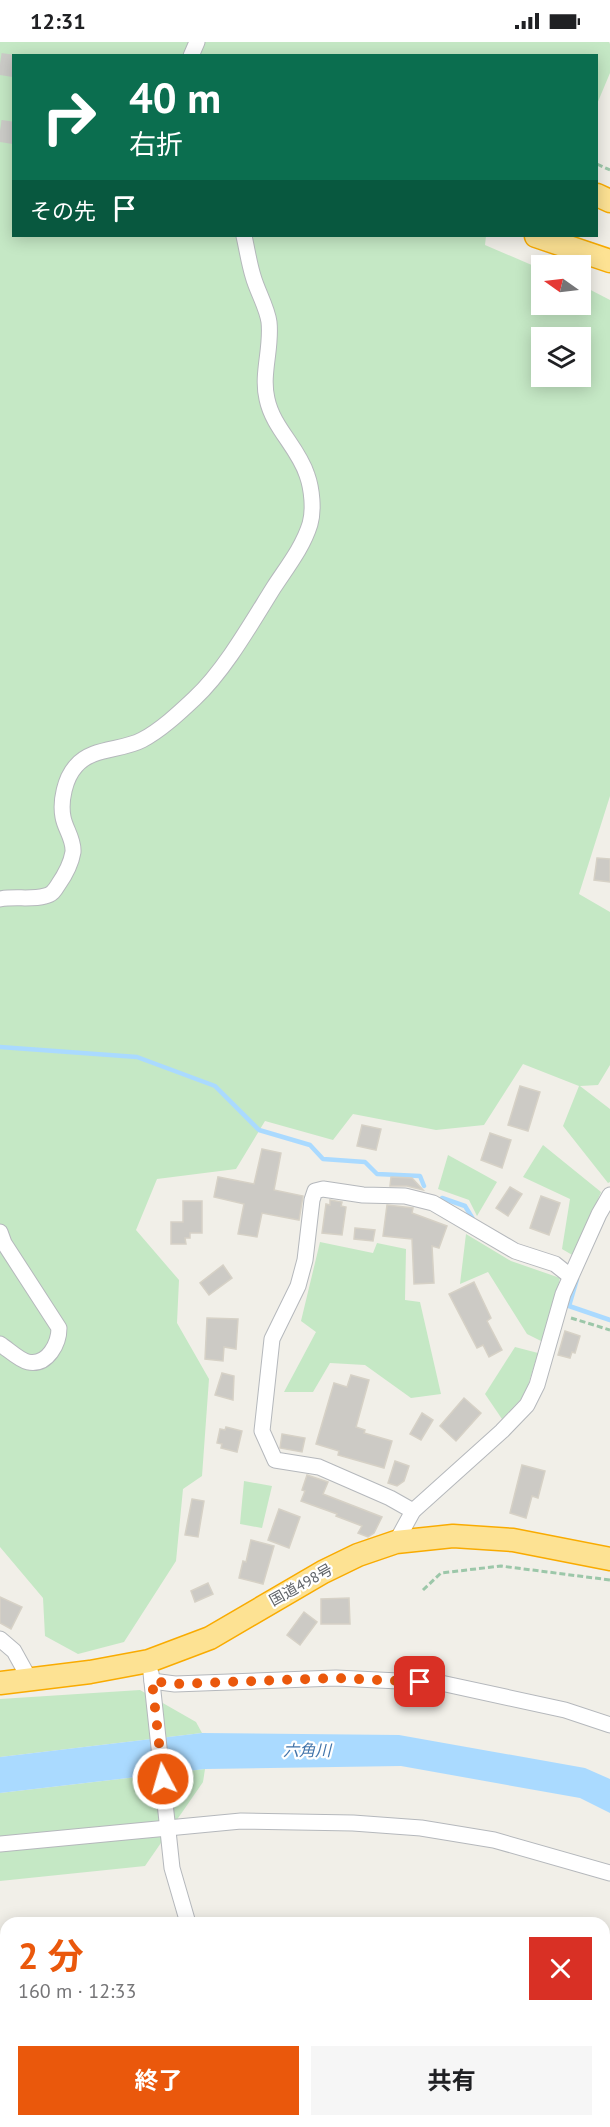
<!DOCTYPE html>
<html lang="ja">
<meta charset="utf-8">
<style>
body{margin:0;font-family:"PT Sans","Noto Sans JP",sans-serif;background:#f6f6f6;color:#202124;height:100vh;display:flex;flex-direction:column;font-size:22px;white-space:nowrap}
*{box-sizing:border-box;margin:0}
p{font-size:20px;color:#757577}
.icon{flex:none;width:33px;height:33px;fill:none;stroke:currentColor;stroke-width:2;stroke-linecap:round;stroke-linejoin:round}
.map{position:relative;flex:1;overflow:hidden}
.sheet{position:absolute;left:0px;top:1875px;width:610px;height:210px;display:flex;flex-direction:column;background:#fff;border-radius:18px 18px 0 0;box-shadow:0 3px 15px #0003}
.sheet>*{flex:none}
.top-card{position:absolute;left:12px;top:12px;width:586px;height:183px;border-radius:0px;box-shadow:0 3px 15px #0003;background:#0b6e4f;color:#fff;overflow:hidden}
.needle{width:39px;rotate:284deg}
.controls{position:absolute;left:531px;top:213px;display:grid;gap:12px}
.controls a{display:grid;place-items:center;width:60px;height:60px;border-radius:0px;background:#fff;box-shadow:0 3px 15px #0003;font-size:30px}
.pin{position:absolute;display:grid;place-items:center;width:51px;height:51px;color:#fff;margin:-26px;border-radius:12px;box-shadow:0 3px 9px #0006}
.me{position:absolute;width:66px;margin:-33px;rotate:354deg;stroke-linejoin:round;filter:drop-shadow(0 0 4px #0008)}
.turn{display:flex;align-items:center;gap:21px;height:126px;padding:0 18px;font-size:27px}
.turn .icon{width:78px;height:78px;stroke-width:2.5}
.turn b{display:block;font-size:42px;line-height:51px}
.then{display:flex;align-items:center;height:57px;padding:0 18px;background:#0003;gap:12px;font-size:22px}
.round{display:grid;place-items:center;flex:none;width:63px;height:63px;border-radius:0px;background:#f6f6f6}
.headline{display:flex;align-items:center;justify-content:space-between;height:102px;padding:0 18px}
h1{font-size:36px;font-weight:700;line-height:45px;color:#ea580c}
.button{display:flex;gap:12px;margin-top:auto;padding:12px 18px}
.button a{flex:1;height:69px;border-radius:0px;background:#ea580c;color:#fff;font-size:24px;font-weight:700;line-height:69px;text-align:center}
.button a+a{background:#f6f6f6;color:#202124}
.status{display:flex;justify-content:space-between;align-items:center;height:42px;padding:0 30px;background:#fff;direction:ltr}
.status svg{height:16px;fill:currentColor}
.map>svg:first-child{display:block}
.green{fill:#c5e8c5;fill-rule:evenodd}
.water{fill:#aadaff}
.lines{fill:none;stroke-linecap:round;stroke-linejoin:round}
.stream{stroke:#aadaff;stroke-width:4.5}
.building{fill:#cccac5;stroke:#d6d1c6;stroke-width:1.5}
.highway-tunnel{stroke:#ccccc8;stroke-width:22;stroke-dasharray:22 11;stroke-linecap:butt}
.minor-casing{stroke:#b5b8bc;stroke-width:17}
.highway-casing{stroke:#f9ab00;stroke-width:25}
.path{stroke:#9cc7a9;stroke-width:3;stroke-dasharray:6 3;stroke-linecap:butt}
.minor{stroke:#fff;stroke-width:15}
.highway{stroke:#fde293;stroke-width:22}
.route{stroke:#ea580c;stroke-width:10;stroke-dasharray:0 18}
.labels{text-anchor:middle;stroke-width:4.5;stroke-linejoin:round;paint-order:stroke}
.street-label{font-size:15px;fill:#5f6368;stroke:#fff}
.water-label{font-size:16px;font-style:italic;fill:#4174aa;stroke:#fff}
</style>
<div class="status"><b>12:31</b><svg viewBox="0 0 49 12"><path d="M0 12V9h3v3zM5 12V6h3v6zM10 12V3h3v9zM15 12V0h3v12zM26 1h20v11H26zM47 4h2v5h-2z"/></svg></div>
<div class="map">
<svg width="610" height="2085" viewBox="0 0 610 2085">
<rect width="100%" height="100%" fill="#f1efe8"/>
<!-- green -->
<g class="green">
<path d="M 0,0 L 609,0 L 610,2 L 610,31 L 597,62 L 597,14 L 14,14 L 14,194 L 486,194 L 485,203 L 541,227 L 542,262 L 580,262 L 581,243 L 610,258 L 610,754 L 579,852 L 610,870 L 610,1023 L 598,1043 L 580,1044 L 610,1067 L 610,1140 L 608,1141 L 563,1084 L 579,1044 L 523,1022 L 484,1083 L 436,1088 L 353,1072 L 333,1098 L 265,1079 L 236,1127 L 157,1137 L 136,1188 L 179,1238 L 177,1281 L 209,1337 L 202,1434 L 183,1447 L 176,1519 L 124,1600 L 78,1612 L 45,1594 L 43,1556 L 0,1505 ZM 542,296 L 580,296 L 580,334 L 542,334 Z"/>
<polygon points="543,1103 601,1150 574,1214 562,1207 570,1157 523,1135"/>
<polygon points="448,1113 497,1140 477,1174 469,1158 438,1147"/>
<polygon points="466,1192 511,1219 560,1236 545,1301 527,1292 488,1230 460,1242"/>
<polygon points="320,1200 373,1211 377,1201 406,1207 405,1258 420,1260 441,1352 411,1356 365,1323 330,1321 313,1350 284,1350 316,1290 301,1279"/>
<polygon points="515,1305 538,1311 525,1353 502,1377 485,1352"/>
<polygon points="244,1439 272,1444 262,1486 240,1482"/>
<polygon points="140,1648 196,1680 202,1691 0,1715 0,1657"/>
<polygon points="205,1727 203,1740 145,1824 0,1839 0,1751"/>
</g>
<!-- water -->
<polygon class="water" points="202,1691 399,1693 585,1726 610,1737 610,1771 580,1756 401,1724 205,1727 0,1751 0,1715"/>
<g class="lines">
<!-- stream -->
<g class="stream">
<polyline points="0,1005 137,1015 215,1044 259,1088 310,1103 323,1117 365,1120 377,1132 420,1134 424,1144"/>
<polyline points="442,1156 465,1164 473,1177"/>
<polyline points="577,1237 569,1264 610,1278"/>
</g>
</g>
<!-- building -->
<g class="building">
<polygon points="597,816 610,817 610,840 594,838"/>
<polygon points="520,1044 540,1050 528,1089 508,1083"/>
<polygon points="362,1083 381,1087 376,1108 357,1104"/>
<polygon points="490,1091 511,1098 502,1126 481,1118"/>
<polygon points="262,1107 281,1111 274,1148 303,1154 299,1178 262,1171 257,1195 238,1192 244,1162 214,1155 218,1135 254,1142"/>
<polygon points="391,1135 412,1136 423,1148 407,1144 390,1144"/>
<polygon points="510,1145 522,1152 508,1174 496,1166"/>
<polygon points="541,1154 560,1161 549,1193 530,1186"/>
<polygon points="330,1158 342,1160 341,1164 346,1165 342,1193 322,1191 326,1162 330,1163"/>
<polygon points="183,1159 202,1159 202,1191 190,1191 190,1196 185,1196 186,1202 171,1202 171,1180 183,1180"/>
<polygon points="387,1163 413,1166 412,1171 447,1184 439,1206 432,1204 434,1241 414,1242 412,1197 383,1194"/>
<polygon points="355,1186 375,1188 373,1199 354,1197"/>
<polygon points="223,1223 232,1236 209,1253 200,1241"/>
<polygon points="474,1240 491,1276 487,1279 502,1308 489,1315 483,1303 477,1306 449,1252"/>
<polygon points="207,1276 238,1277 236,1307 224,1305 223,1319 205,1317"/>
<polygon points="565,1289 580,1294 575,1311 572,1310 570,1316 558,1313"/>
<polygon points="222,1331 234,1334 233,1358 215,1353"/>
<polygon points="351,1333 369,1338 356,1385 365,1388 364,1391 392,1399 384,1426 338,1413 339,1409 316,1402 334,1341 347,1345"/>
<polygon points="464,1356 481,1371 456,1399 440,1384"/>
<polygon points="422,1371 433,1378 421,1398 410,1392"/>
<polygon points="226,1385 242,1389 237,1410 221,1406 222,1402 217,1401 220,1387 225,1388"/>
<polygon points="282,1392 305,1396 302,1410 280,1406"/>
<polygon points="395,1419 409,1424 404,1439 397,1444 388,1441"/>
<polygon points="522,1423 545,1429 538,1456 532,1454 526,1476 510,1471"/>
<polygon points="307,1433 328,1440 323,1452 382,1475 374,1491 368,1495 358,1491 362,1484 336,1474 337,1472 301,1459 305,1449 302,1448"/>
<polygon points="192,1457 204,1459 198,1495 185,1493"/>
<polygon points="279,1467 300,1475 289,1506 268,1498"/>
<polygon points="251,1498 274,1504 263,1542 239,1536 243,1519 246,1520"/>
<polygon points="208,1541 213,1552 195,1560 191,1549"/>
<polygon points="0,1555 22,1565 11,1587 0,1581"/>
<polygon points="349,1556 350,1582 321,1582 321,1557"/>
<polygon points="304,1570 317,1580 300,1603 287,1593"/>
</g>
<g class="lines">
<!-- highway-tunnel -->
<g class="highway-tunnel">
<polyline points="0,22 14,24"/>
<polyline points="0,89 14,91"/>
</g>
<!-- minor casing -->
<g class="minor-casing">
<g id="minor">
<polyline points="191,14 197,0"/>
<path d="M 0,857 C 15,854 31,858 45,854 C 52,853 55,848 58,843 C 65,833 71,822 73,810 C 74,797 65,787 63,775 C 60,759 65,736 76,724 C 92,705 121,709 142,698 C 161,688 179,671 195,656 C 225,628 252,580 274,545 C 287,525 303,505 310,482 C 314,468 312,447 307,433 C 298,405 273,386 267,357 C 261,332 272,306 269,280 C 267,265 257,249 253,234 C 249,221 247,207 244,194"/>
<path d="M 0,1190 L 4,1201 L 59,1286 C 59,1301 48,1324 28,1320 C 19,1318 8,1307 0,1302"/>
<polyline points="413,1469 390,1456 319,1425 275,1418 262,1389 272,1297 298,1244 305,1218 312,1158 315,1149 323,1147 363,1153 405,1154 433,1161 515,1209 555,1222 570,1234"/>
<polyline points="396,1500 413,1469 502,1389 527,1363 537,1343 563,1252 599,1172 610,1153"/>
<polyline points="0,1597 14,1609 30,1638"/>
<polyline points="151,1631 172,1826 188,1881"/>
<polyline points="152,1639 175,1642 336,1636 441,1641 565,1668 610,1683"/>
<polyline points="0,1802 241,1779 353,1781 421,1786 494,1798 610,1831"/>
<polyline points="206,2079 206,2085"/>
</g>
</g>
<!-- highway casing -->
<g class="highway-casing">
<g id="highway">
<polyline points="597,153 610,159"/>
<polyline points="536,194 610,219"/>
<polyline points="0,1641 90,1630 149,1619 210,1596 323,1530 358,1513 396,1500 453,1494 513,1498 610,1517"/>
</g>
</g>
<!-- path -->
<g class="path">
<polyline points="597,122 610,128"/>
<polyline points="571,1276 610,1288"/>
<polyline points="423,1548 441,1531 501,1524 610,1538"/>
</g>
<!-- minor -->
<use href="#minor" class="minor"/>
<!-- highway -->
<use href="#highway" class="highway"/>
</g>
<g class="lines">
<!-- route -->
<polyline class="route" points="163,1737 152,1639 175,1642 336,1636 420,1640"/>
</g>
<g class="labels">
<!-- street labels -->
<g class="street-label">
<text transform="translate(301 1543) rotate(-29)" y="5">国道498号</text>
</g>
<!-- water labels -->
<g class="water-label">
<text x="307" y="1714">六角川</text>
</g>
</g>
</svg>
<div class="controls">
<a><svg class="needle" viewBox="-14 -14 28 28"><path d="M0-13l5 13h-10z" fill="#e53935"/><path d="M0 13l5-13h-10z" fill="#757577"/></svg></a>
<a><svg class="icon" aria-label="layers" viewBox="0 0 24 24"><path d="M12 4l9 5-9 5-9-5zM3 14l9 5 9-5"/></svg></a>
</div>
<div class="pin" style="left:420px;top:1640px;background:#d93025"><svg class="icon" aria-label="arrive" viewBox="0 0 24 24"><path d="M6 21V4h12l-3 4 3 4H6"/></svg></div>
<svg class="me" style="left:163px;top:1737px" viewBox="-20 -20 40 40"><circle r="17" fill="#ea580c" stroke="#fff" stroke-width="3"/><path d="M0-11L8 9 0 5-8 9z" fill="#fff"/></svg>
<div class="top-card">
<div class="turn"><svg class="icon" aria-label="right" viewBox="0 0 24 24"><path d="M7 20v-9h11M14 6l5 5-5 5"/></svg><div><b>40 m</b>右折</div></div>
<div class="then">その先<svg class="icon" aria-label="arrive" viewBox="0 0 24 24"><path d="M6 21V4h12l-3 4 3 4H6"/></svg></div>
</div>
<section class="sheet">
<div class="headline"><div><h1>2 分</h1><p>160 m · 12:33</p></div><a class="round" style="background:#d93025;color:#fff"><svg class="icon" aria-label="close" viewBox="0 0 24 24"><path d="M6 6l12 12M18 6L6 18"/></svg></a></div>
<div class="button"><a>終了</a><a>共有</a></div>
</section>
</div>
